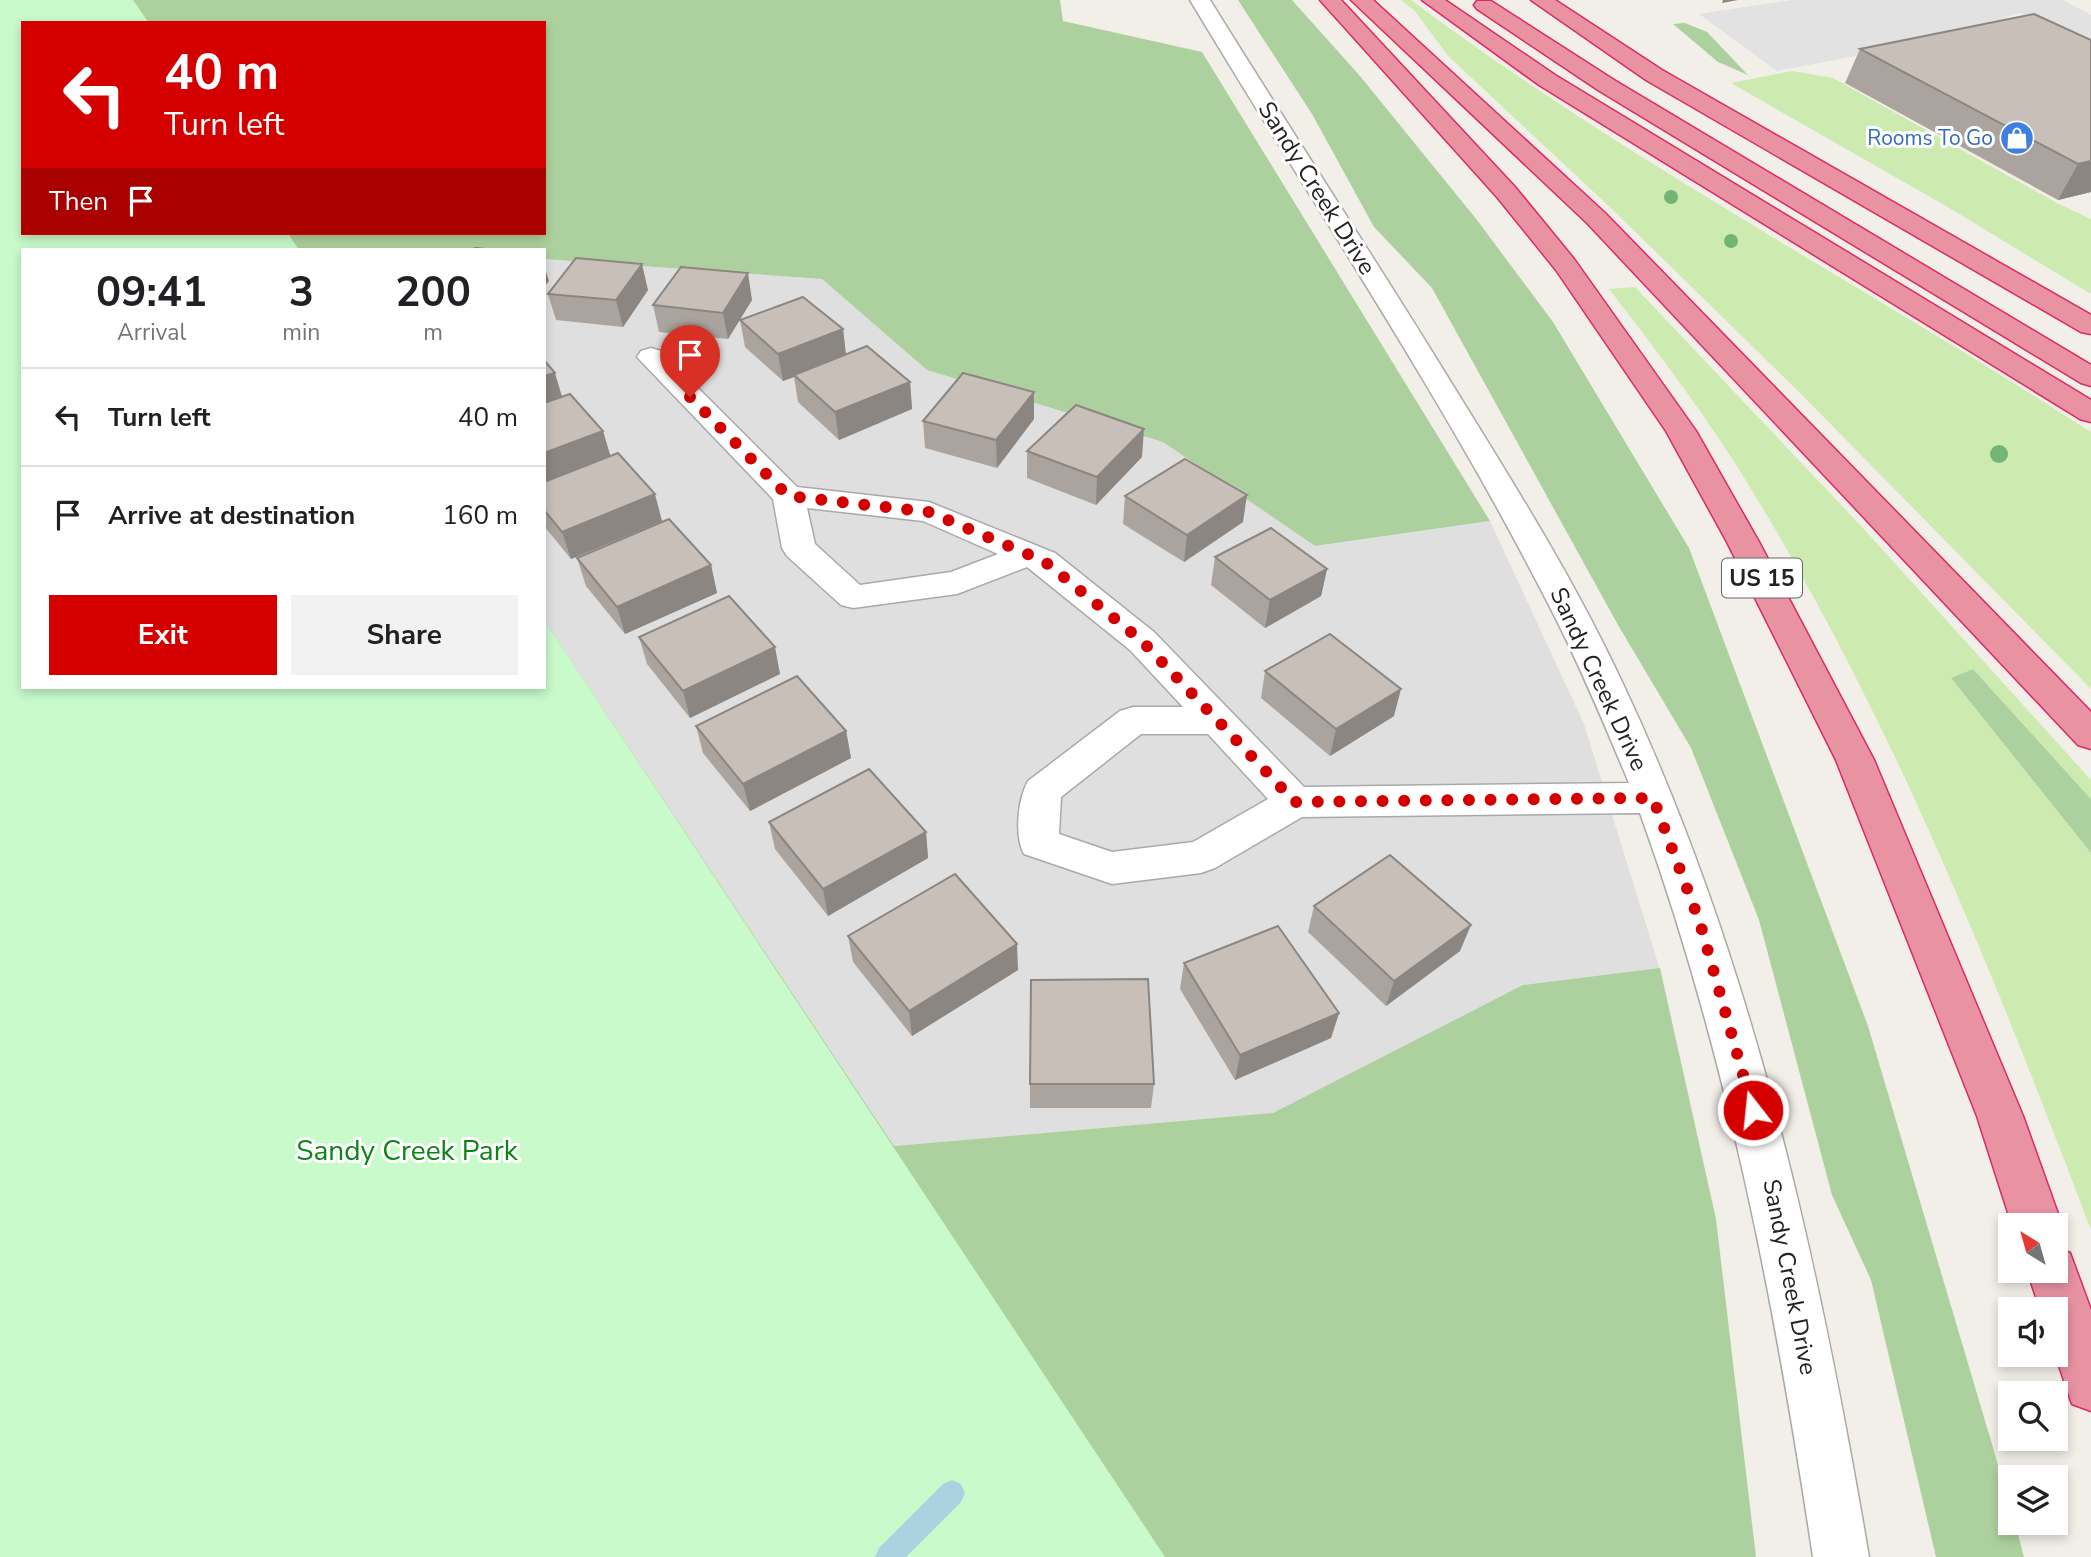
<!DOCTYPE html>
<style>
body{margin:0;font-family:"Nunito Sans",sans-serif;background:#f2f2f2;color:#202124;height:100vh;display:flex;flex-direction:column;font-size:26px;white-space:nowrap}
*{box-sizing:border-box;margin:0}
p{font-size:23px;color:#757577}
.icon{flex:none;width:38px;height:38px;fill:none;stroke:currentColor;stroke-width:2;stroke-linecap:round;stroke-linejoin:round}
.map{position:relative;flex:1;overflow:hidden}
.panel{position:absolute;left:21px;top:248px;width:525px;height:441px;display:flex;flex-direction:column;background:#fff;border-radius:0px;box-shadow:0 4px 10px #0003}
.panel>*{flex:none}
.guide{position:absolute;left:21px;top:21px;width:525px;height:214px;border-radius:0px;box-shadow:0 4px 10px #0003;background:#d40000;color:#fff;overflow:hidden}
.needle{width:46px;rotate:323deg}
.fabs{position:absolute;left:1998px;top:1213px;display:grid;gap:14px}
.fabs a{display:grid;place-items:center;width:70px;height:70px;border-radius:0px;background:#fff;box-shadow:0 4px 10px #0003;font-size:35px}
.pin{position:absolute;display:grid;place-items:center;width:60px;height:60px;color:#fff;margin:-72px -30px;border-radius:50% 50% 50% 0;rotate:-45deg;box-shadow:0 0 7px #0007}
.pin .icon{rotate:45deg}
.me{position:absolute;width:77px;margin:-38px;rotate:344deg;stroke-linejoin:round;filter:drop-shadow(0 0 5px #0008)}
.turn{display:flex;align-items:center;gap:24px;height:147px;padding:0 28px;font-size:32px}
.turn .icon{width:91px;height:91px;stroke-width:2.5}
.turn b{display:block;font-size:49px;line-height:60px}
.then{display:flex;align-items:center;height:66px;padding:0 28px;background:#0003;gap:14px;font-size:26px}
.eta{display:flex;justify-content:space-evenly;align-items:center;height:119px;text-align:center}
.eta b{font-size:42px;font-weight:700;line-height:49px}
.cta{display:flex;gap:14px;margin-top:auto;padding:14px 28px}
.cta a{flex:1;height:80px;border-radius:0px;background:#d40000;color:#fff;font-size:28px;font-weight:700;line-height:80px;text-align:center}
.cta a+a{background:#f2f2f2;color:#202124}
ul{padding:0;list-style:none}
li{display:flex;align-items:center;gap:21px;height:98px;padding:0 28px;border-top:2px solid #e0e0e0}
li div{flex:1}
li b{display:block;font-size:26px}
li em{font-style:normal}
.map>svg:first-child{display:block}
.residential{fill:#e0dfdf}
.grass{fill:#cdebb0}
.forest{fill:#add19e;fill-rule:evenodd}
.park{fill:#c8facc}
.parking{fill:#e2e2e2}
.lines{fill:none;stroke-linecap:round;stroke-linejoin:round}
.stream{fill:#aad3df;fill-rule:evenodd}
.minor-casing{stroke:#a9a9a9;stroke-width:3}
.highway-casing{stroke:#dc2a67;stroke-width:3}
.minor{fill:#fff;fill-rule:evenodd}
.highway{fill:#e892a2;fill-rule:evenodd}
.tree{fill:#74b475}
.wall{fill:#aba49e}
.shaded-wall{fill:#8b8681}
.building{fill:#c7bfb8;stroke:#8b8681;stroke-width:2}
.route{stroke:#d40000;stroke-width:12;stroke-dasharray:0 21.6}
.labels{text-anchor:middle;stroke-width:6;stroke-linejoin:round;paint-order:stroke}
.far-shop-label{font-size:21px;fill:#366cbe;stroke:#fff;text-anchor:end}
.shield{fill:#fff;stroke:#646464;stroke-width:2}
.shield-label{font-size:23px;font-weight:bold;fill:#222}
.street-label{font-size:24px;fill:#222;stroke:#fff}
.near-park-label{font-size:28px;fill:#0c8416;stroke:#fff}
</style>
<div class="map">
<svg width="2091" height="1557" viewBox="0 0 2091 1557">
<rect width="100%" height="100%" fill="#f2efe9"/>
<!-- residential -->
<polygon class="residential" points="544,259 822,279 927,370 1163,442 1315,546 1490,521 1584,724 1661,973 1277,1113 894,1146 544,620"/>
<!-- grass -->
<g class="grass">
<path d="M 1401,0 L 1411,0 C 1626,161 1865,286 2091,432 L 2091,689 L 1801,394 L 1613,210 L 1448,56 L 1415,11 Z"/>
<polygon points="1792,71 1833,78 2057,203 2091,219 2091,294 1946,206 1731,83"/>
<path d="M 1635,287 L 1862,527 L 2091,780 L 2091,799 L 1973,669 L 1951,678 L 2091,853 L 2091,1230 C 1995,978 1895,725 1754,494 C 1711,422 1660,355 1609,289 Z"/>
</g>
<!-- forest -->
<g class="forest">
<path d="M 0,0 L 1060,0 L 1063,21 L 1202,52 L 1490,521 L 1315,546 L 1163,442 L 927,370 L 822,279 L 544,259 L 544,250 L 23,250 L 23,688 L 544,688 L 544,620 L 894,1146 L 1273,1113 L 1523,985 L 1660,968 L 1716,1219 L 1756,1557 L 0,1557 ZM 23,23 L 544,23 L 544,233 L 23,233 Z"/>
<polygon points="1238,0 1292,0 1360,76 1477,220 1553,322 1689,548 1868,1026 2010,1505 2011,1522 2015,1523 2024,1557 1936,1557 1871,1280 1832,1195 1759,920 1691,748 1618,625 1432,288 1374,227 1312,114"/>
<polygon points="1685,23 1707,32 1748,75 1718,62 1673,24"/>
<polygon points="1973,669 2091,799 2091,853 1951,678"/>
</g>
<!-- park -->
<polygon class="park" points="0,0 133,0 149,23 23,23 23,233 288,233 299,250 23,250 23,688 544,688 544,620 1165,1557 0,1557"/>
<!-- parking -->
<polygon class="parking" points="1792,0 2063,0 2091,15 2091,70 2034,16 2020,13 2004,17 2018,25 1777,71 1699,14"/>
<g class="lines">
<!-- stream -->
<polygon class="stream" points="952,1480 961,1484 965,1493 961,1502 906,1557 875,1557 879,1548 943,1484"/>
<!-- minor casing -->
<g class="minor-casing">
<path id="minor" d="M 1190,0 L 1210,0 C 1293,134 1380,266 1462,400 C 1519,492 1577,585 1623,684 C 1753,960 1818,1257 1869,1557 L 1813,1557 C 1775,1304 1727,1054 1640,813 L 1302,817 L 1215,868 L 1201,873 L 1112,884 L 1024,854 C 1014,835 1018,799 1028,781 L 1120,711 L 1133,707 L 1183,707 L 1130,650 L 1027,567 L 957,594 L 853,608 L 841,605 L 787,556 L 782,548 L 773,499 L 637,357 L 641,351 L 651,348 L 661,351 L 797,487 L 929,502 L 1055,553 L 1154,632 L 1304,787 L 1629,783 C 1606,728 1583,673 1556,619 C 1448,405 1313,205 1190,0 ZM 807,508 L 923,521 L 998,554 L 951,572 L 860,585 L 815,544 ZM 1141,734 L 1208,734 L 1268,799 L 1193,842 L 1112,852 L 1059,834 L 1061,797 Z"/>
</g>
<!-- highway casing -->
<g class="highway-casing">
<g id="highway">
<polygon points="1320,0 1341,0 1515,187 1574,259 1696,431 1759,542 1874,760 2023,1116 2062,1225 2056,1237 2056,1225 2012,1225 1977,1116 1836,760 1727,542 1666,431 1556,270 1497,197"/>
<polygon points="1351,0 1373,0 1605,213 2091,712 2091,749 2078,745 1587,223"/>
<polygon points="1422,0 1445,0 1555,75 2091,400 2091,422 2080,419 1539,85"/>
<polygon points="1531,0 1555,0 1662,70 2091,315 2091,334 2081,332 1646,80"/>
<polygon points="1477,1 1491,1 1614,80 2091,365 2091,386 2081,383 1598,90 1477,9 1474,5"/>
<polygon points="2056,1247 2070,1253 2091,1310 2091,1411 2072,1404 2055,1354 2056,1309 2040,1309 2027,1270 2056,1270"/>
</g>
</g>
<!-- minor -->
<use href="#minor" class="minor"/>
<!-- highway -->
<use href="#highway" class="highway"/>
</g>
<!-- trees -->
<g class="tree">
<circle cx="1671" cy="197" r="7"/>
<circle cx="1731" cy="241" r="7"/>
<circle cx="1999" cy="454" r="9"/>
</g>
<!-- wall -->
<g class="wall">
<polygon points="2091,40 2091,192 2058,200 1845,83 1860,49"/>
<polygon points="648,290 623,327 556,320 548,294"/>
<polygon points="752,300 728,339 659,332 653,305"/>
<polygon points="740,320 843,329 846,355 910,382 912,409 839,440 798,402 794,377 783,381 745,347"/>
<polygon points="544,360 562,396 603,431 610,456 662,521 571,559 544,526"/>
<polygon points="1034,392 1034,419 997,468 925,448 923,421"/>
<polygon points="1027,451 1142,457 1096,505 1027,478"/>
<polygon points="1125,496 1243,522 1184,562 1123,524"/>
<polygon points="1215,557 1327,569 1321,596 1265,628 1211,585"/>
<polygon points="577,558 711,565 717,593 625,634 586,586"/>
<polygon points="639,637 780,674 690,718 647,664"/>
<polygon points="1265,671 1394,716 1330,756 1261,698"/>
<polygon points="696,726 846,731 851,758 750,811 703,753"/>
<polygon points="769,822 926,832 928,858 828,916 775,849"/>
<polygon points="1314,906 1460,951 1386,1006 1308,932"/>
<polygon points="848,936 1018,970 912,1036 853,962"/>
<polygon points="1184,963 1339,1013 1331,1038 1235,1080 1180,989"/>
<polygon points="1030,1084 1154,1084 1151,1108 1030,1108"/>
</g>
<!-- shaded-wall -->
<g class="shaded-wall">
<polygon points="1723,0 1738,0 1722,3"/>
<polygon points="2091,161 2091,192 2058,200 2078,164"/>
<polygon points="642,264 648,290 623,327 616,300"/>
<polygon points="544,265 549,281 544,287"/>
<polygon points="748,273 752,300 728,339 723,313"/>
<polygon points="843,329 846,356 794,375 794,377 783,381 778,354"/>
<polygon points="555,373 563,400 544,407 544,376"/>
<polygon points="910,382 912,409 839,440 835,412"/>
<polygon points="1034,392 1034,419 997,468 996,440"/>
<polygon points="1144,429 1142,457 1096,505 1097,477"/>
<polygon points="603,431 611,458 544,484 544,453"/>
<polygon points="655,494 662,521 571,559 562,532"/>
<polygon points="1247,495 1243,522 1184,562 1187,535"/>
<polygon points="711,565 717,593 625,634 617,607"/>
<polygon points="1327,569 1321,596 1265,628 1270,600"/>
<polygon points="775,647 780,674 690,718 683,691"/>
<polygon points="1401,689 1394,716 1330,756 1336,729"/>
<polygon points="846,731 851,758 750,811 743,784"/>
<polygon points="926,832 928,858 828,916 823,889"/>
<polygon points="1471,925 1460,951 1386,1006 1394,981"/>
<polygon points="1017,944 1018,970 912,1036 909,1011"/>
<polygon points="1339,1013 1331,1038 1235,1080 1240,1055"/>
</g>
<!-- building -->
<g class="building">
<polygon points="2034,14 2091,40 2091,161 2078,164 1860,49"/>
<polygon points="475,248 498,250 473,250"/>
<polygon points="576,258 642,264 616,300 548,294"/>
<polygon points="681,267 748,273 723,313 653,305"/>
<polygon points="803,297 843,329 778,354 740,320"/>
<polygon points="867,346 910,382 835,412 794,375"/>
<polygon points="544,360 555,373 544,376"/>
<polygon points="963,373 1034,392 996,440 923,421"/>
<polygon points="570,394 603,431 544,453 544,403"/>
<polygon points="1076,405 1144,429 1097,477 1027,451"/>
<polygon points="618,453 655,494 562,532 544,510 544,482"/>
<polygon points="1185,459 1247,495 1187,535 1125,496"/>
<polygon points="669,519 711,565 617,607 577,558"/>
<polygon points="1271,528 1327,569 1270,600 1215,557"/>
<polygon points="729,596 775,647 683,691 639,637"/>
<polygon points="1330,634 1401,689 1336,729 1265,671"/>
<polygon points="797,676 846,731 743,784 696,726"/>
<polygon points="869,769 926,832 823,889 769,822"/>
<polygon points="1390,855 1471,925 1394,981 1314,906"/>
<polygon points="955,874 1017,944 909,1011 848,936"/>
<polygon points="1278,926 1339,1013 1240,1055 1184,963"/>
<polygon points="1148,979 1154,1084 1030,1084 1031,980"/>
</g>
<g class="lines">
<!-- route -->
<polyline class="route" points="690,397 788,496 929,512 1044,561 1142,641 1295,802 1653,798 1700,923 1753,1110"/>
</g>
<!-- icons -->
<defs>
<g id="shop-disc" transform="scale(1.75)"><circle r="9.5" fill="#3f7fe0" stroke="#fff"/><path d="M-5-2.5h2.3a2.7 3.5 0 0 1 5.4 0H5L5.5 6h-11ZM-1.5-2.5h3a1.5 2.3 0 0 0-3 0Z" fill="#fff"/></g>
</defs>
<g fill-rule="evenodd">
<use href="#shop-disc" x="2017" y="138"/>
</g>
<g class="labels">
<!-- far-shop labels -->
<g class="far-shop-label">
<text x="1993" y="145">Rooms To Go</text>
</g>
<!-- shield labels -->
<rect class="shield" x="1722" y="558.5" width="80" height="39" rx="5"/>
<g class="shield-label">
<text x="1762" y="586">US 15</text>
</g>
<!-- street labels -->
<g class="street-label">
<text transform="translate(1317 188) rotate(58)" y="8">Sandy Creek Drive</text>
<text transform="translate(1599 679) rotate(65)" y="8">Sandy Creek Drive</text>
<text transform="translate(1790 1277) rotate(79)" y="8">Sandy Creek Drive</text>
</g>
<!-- near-park labels -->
<g class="near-park-label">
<text x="407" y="1160">Sandy Creek Park</text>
</g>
</g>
</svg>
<div class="fabs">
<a><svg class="needle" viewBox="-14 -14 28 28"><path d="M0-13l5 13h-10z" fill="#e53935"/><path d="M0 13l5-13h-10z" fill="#757577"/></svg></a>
<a><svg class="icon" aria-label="sound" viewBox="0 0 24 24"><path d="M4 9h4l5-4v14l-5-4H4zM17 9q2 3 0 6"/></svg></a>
<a><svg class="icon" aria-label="search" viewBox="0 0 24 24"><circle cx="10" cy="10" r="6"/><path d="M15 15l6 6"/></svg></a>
<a><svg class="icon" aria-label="layers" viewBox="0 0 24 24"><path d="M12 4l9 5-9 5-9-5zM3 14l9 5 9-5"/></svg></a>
</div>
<div class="pin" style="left:690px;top:397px;background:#d93025"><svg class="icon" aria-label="arrive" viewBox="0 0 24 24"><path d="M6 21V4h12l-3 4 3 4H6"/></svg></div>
<svg class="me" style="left:1753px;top:1110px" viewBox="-20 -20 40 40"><circle r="17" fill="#d40000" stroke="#fff" stroke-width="3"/><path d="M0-11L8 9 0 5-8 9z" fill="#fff"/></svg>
<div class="guide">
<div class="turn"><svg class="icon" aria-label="left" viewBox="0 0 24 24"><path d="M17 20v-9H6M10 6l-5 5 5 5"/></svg><div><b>40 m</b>Turn left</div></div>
<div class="then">Then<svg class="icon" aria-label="arrive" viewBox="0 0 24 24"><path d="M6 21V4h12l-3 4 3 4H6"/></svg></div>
</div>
<section class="panel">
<div class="eta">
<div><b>09:41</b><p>Arrival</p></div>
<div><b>3</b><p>min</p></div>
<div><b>200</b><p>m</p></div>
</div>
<ul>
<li><svg class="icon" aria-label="left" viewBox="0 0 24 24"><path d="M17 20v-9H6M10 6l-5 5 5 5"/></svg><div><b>Turn left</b></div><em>40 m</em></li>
<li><svg class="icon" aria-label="arrive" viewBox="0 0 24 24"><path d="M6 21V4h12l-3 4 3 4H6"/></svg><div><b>Arrive at destination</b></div><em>160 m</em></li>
</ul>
<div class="cta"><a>Exit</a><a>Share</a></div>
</section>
</div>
